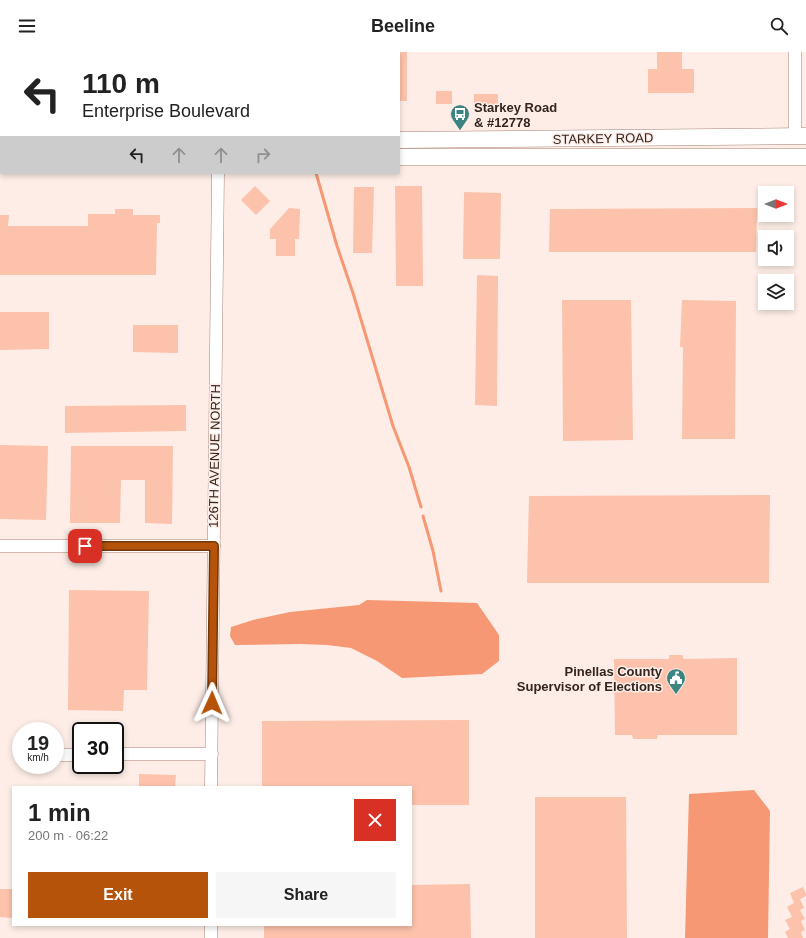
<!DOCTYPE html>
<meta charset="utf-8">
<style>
body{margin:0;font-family:Arial,sans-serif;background:#f6f6f6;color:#222;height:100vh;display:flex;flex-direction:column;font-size:15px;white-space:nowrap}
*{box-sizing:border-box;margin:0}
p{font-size:13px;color:#767676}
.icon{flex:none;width:22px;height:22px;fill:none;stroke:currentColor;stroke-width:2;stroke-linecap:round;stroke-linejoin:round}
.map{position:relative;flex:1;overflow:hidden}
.panel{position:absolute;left:12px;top:734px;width:400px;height:140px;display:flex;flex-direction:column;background:#fff;border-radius:0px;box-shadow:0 2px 6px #0003}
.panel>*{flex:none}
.top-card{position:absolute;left:0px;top:0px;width:400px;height:122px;box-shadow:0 2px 6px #0003;background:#fff;color:#222;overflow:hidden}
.needle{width:26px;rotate:90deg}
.controls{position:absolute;left:758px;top:134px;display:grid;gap:8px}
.controls a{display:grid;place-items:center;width:36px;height:36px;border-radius:0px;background:#fff;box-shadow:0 2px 6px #0003;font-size:20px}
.speed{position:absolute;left:12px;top:670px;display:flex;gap:8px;font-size:20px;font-weight:700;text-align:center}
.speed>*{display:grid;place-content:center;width:52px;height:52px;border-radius:50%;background:#fff;box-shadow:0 2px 6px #0003;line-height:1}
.speed small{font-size:10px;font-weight:400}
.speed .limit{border:2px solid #111;border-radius:6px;background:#fff;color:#111}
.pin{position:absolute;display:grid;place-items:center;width:34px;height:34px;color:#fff;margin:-17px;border-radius:8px;box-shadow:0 2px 6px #0006}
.me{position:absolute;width:44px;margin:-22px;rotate:1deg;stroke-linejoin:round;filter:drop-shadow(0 0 3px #0008)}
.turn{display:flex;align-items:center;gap:14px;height:84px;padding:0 16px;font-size:18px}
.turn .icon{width:52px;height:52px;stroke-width:2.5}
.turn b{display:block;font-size:28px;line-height:34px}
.lanes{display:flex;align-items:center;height:38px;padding:0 16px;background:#0003;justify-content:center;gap:20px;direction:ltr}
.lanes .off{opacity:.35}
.round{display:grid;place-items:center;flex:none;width:42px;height:42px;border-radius:0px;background:#f6f6f6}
.headline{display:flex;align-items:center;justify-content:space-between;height:68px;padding:0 16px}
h1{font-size:24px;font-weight:600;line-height:30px}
.cta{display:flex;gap:8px;margin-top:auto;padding:8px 16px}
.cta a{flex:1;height:46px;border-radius:0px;background:#b45309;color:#fff;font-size:16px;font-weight:600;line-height:46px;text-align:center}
.cta a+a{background:#f6f6f6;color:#222}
header{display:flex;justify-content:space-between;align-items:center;height:52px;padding:0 16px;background:#fff;font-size:18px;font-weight:600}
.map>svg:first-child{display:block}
.water{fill:#f59873}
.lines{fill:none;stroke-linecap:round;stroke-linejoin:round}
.stream{stroke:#f59873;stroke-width:3}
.building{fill:#fcc2ac}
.minor-casing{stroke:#a98476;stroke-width:13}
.major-casing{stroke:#a98476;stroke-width:17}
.minor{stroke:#fff;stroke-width:12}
.major{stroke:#fff;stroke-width:16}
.route-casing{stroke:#753606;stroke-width:10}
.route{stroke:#b45309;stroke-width:7}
.labels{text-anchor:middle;stroke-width:3;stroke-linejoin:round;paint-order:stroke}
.poi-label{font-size:13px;font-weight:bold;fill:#34251f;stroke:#fdede6;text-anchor:start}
.street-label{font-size:13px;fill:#34251f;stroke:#fdede6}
</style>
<header><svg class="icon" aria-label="menu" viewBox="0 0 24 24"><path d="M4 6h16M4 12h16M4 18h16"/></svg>Beeline<svg class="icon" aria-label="search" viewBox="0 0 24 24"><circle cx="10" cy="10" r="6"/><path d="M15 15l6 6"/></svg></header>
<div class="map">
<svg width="806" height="886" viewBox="0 0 806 886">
<rect width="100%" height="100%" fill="#fdede6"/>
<!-- water -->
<g class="water">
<polygon points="367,548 477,551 499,583 499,609 482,622 402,626 377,609 351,596 327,593 300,592 235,593 230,584 231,575 253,568 290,560 359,553"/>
<polygon points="754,738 770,759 768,886 685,886 689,742"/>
</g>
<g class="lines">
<!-- stream -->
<g class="stream">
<polyline points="277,0 278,1"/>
<polyline points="316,121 337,194 353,241 393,374 409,415 421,455"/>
<polyline points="423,464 433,499 441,539"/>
</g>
</g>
<!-- building -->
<g class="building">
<rect x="399" y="0" width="8" height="49"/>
<polygon points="657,0 682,0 682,17 694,17 694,41 648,41 648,17 657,17"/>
<rect x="436" y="39" width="16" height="13"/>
<rect x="474" y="42" width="24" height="13"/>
<polygon points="255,134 270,149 256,163 241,148"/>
<polygon points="395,134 422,134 423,234 396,234"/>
<polygon points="354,135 374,135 372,201 353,201"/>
<polygon points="464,140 501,141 500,207 463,207"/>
<polygon points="289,156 300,157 299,187 295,187 295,204 276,204 276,187 270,187 270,177"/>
<polygon points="757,156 756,200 549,200 550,157"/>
<polygon points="115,157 133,157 133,163 160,163 160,171 157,171 156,223 0,223 0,163 9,163 8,174 88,174 88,162 115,162"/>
<polygon points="477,223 498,224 497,354 475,353"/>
<polygon points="562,248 631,248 633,388 563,389"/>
<polygon points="682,248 736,249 735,387 682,387 683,295 680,295"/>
<polygon points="0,260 49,260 49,297 0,298"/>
<polygon points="133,273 178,273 178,301 133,300"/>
<polygon points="186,353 186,379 65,381 65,354"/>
<polygon points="0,393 48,394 46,468 0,467"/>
<polygon points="71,394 173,394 172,472 145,471 145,428 121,428 120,471 70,471"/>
<polygon points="770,443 769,531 527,531 529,444"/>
<polygon points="69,538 149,539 147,638 124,638 123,659 68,658"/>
<polygon points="669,603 683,603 683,607 737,606 737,683 658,683 657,687 633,687 632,683 615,683 614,607 669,607"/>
<polygon points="469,668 469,753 411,753 411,735 262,735 262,669"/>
<polygon points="139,722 176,723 175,735 139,735"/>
<polygon points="535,745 626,745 627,886 535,886"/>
<polygon points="470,832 471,886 264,886 264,873 411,873 411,833"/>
<polygon points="803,835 806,842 806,844 800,847 804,856 800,858 805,867 801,869 805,878 801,880 803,886 788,886 785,880 790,877 785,868 792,865 787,855 794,851 790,841"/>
<polygon points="0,837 13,837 13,866 0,865"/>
</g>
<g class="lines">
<!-- minor casing -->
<g class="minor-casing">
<g id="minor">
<polyline points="220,1 220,0"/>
<polyline points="795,84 795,0"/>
<polyline points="0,494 214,494"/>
<polyline points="115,702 212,702"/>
<polyline points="55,704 63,703 81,703"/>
<polyline points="211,735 218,121"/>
<polyline points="211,886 211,873"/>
</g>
</g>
<!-- major casing -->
<g class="major-casing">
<g id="major">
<polyline points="399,88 806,84"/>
<polyline points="0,90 1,90"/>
<polyline points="399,105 806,105"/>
<polyline points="0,107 1,107"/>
</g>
</g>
<!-- minor -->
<use href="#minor" class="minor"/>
<!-- major -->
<use href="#major" class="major"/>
</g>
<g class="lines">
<!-- route casing -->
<g class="route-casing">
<polyline id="route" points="85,494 214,494 212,651"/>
</g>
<!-- route -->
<use href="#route" class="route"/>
</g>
<!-- icons -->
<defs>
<g id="bus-pin" transform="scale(1)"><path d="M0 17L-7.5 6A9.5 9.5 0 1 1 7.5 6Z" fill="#3c8482" stroke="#fdede6"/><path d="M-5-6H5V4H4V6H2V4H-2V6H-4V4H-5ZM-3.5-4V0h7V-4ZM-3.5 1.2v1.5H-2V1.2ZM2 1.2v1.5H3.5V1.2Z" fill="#fff"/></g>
<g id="civic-pin" transform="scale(1)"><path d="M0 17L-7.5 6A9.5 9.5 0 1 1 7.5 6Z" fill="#3c8482" stroke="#fdede6"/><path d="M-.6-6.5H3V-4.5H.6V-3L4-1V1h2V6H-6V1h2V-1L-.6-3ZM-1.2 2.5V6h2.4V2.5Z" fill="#fff"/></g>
</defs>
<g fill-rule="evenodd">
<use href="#bus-pin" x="460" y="62"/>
<use href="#civic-pin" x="676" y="626"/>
</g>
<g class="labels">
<!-- poi labels -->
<g class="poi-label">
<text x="474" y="60">Starkey Road<tspan x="474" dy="15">&amp; #12778</tspan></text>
<text x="662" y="624" text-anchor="end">Pinellas County<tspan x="662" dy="15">Supervisor of Elections</tspan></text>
</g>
<!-- street labels -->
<g class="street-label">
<text transform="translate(603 86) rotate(-1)" y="5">STARKEY ROAD</text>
<text transform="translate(214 404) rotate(-89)" y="5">126TH AVENUE NORTH</text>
</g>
</g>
</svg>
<div class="controls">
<a><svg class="needle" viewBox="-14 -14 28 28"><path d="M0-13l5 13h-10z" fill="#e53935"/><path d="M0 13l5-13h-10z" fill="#767676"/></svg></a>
<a><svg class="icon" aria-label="sound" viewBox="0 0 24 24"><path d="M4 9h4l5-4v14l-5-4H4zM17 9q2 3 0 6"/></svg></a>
<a><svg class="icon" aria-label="layers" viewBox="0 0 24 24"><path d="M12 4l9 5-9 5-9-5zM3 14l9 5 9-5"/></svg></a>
</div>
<div class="speed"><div>19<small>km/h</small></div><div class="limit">30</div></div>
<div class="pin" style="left:85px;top:494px;background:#d93025"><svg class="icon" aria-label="arrive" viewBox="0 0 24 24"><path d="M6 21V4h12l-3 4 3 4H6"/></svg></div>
<svg class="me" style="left:212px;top:651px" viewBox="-20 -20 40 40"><path d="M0-17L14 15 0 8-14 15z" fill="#b45309" stroke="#fff" stroke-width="4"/></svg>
<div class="top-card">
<div class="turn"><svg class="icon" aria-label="left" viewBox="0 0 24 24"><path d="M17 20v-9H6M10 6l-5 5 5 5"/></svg><div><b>110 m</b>Enterprise Boulevard</div></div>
<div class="lanes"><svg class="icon" aria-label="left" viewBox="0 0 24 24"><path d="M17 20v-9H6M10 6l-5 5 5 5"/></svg><svg class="icon off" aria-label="ahead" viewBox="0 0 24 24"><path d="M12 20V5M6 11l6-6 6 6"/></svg><svg class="icon off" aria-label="ahead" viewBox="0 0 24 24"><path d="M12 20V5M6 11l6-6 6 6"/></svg><svg class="icon off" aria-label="right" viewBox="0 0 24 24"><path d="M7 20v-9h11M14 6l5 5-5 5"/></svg></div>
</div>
<section class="panel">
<div class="headline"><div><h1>1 min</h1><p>200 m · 06:22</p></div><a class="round" style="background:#d93025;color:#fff"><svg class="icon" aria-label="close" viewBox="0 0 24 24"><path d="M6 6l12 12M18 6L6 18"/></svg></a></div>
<div class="cta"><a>Exit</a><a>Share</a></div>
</section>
</div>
